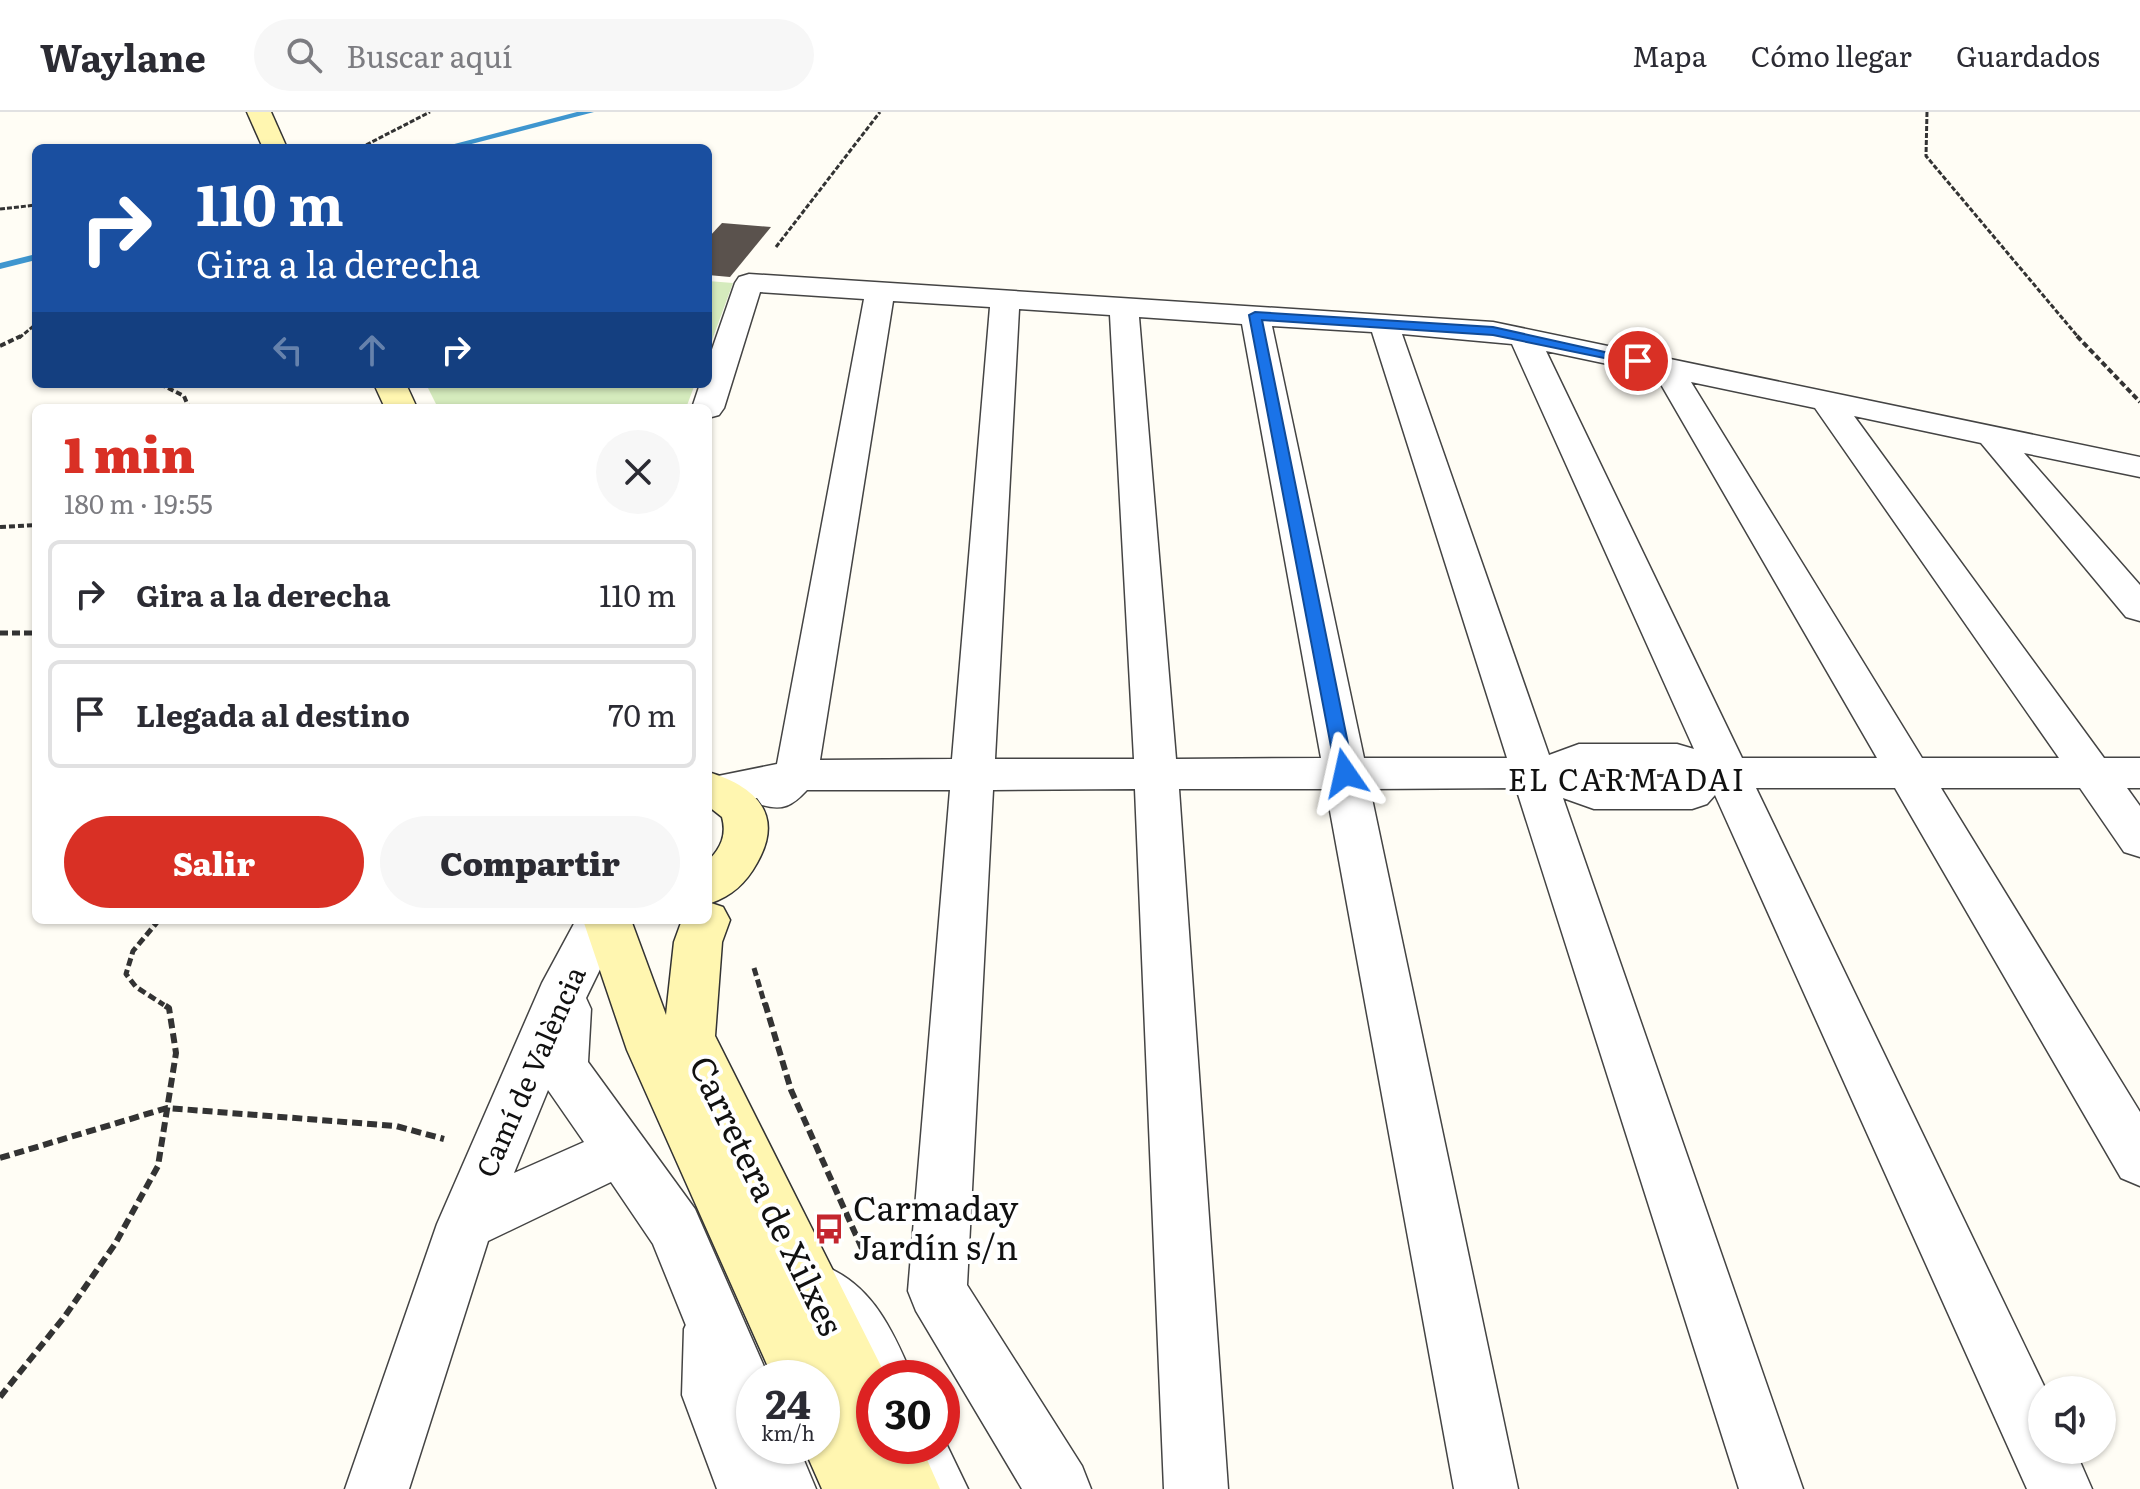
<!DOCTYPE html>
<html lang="es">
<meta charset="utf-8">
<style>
body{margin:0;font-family:Literata,serif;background:#f7f7f7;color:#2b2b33;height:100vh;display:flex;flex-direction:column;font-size:30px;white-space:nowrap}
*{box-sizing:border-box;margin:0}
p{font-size:26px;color:#7c7c81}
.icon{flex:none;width:44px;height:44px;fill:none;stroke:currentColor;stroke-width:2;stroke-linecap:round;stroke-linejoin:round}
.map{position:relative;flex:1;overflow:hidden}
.panel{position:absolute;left:32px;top:292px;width:680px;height:520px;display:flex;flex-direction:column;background:#fff;border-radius:12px;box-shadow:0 2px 6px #0004}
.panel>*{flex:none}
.top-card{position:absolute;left:32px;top:32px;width:680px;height:244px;border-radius:12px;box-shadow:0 2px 6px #0004;background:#1a4fa0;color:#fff;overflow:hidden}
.tools{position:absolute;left:2028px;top:1264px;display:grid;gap:16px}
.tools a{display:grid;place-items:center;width:88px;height:88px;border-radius:50%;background:#fff;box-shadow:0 2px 6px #0004;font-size:40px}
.speed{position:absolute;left:736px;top:1248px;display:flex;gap:16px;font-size:40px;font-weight:700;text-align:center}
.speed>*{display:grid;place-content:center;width:104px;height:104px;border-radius:50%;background:#fff;box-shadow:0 2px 6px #0004;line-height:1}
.speed small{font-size:20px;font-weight:400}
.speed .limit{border:12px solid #d22;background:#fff;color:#111}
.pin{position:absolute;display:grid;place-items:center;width:68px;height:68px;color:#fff;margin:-34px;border:4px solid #fff;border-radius:50%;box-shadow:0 2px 8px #0007}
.me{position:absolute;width:88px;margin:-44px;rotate:349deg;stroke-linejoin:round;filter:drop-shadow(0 0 6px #0008)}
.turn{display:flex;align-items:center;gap:28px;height:168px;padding:0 32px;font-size:36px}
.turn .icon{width:104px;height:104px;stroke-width:2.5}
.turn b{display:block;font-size:56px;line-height:68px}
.lanes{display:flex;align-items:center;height:76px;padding:0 32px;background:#0003;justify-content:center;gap:40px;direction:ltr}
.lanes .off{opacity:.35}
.round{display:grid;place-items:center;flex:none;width:84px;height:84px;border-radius:42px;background:#f7f7f7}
.summary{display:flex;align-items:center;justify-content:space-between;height:136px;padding:0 32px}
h1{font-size:48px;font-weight:800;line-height:60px;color:#d93025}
.cta{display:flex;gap:16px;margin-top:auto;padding:16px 32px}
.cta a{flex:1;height:92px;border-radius:48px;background:#d93025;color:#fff;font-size:32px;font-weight:800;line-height:92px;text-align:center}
.cta a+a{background:#f7f7f7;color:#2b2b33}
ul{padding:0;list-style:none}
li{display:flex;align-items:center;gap:24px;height:108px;margin:0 16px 12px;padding:0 16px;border:4px solid #e1e1e2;border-radius:12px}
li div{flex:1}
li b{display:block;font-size:30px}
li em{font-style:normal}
header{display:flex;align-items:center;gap:48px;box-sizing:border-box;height:112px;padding:0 40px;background:#fff;border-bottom:2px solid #e1e1e2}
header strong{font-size:38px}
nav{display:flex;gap:44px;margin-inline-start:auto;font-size:28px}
.search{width:560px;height:72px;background:#f7f7f7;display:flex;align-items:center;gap:20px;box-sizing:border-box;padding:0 28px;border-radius:44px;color:#7c7c81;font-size:30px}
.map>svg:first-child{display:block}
.green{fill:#d5ebbd}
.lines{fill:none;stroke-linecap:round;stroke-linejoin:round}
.stream{fill:#3f96cf;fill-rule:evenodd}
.building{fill:#5a524d}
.service-casing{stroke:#444;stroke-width:3}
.minor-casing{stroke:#444;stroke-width:3}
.secondary-casing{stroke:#333;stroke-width:3}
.path-far3{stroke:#333;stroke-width:3;stroke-dasharray:5 2;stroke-linecap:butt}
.path-far2{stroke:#333;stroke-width:4;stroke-dasharray:6 3;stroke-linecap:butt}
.path-far1{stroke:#333;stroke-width:5;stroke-dasharray:8 4;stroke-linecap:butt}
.path{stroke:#333;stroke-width:6;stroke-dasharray:10 5;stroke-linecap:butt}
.service{fill:#fff;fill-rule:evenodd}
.minor{fill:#fff;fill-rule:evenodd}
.secondary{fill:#fff6b0;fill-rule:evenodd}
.route{fill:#1a73e8;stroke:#114b97;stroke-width:2}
.labels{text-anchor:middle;stroke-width:8;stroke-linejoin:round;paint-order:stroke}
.street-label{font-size:28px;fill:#111;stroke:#fff}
.neighbourhood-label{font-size:30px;letter-spacing:2px;fill:#111;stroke:#fff}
.near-street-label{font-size:34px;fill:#111;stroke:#fff}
.near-poi-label{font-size:34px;fill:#111;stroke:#fff;text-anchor:start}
</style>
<header>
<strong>Waylane</strong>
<div class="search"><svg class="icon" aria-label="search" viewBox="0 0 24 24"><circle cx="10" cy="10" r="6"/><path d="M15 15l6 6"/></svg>Buscar aquí</div>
<nav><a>Mapa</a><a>Cómo llegar</a><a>Guardados</a></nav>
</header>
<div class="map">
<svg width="2140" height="1377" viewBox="0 0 2140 1377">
<rect width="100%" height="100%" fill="#fffdf5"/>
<!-- green -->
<g class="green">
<polygon points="708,169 733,171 708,239"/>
<polygon points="426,272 695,272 686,296 438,296"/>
</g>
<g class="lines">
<!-- stream -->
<g class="stream">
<polygon points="577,0 594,0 456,36 439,36"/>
<polygon points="36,142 36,148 0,157 0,151"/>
</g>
</g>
<!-- building -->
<polygon class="building" points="722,111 771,115 730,165 708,163 708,126"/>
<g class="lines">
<!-- service casing -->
<g class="service-casing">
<g id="service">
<path d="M 824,1154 C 873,1173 894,1221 913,1266 L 874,1266 L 874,1269 L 852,1220 L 811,1185 L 805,1172 L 811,1159 Z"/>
<polygon points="703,1198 716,1204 722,1217 722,1283 759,1377 717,1377 682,1283 684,1217 690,1204"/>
<polygon points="942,1323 968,1377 925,1377 906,1334 942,1334"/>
</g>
</g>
<!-- minor casing -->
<g class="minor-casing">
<g id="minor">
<path d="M 749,162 L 1493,210 L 2140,345 L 2140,365 L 2024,341 L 2140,473 L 2140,509 L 2126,505 L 1981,331 L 1854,304 L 2104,646 L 2140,646 L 2140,676 L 2127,676 L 2140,694 L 2140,745 L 2124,740 L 2080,676 L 1941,676 L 2140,1000 L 2140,1074 L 2121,1066 L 1895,676 L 1756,676 L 2046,1278 L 2042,1278 L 2042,1338 L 2075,1338 L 2092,1377 L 2027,1377 L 1715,683 L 1707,692 L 1692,697 L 1594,697 L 1563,686 L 1803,1377 L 1739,1377 L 1516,676 L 1370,677 L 1518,1377 L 1454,1377 L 1326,677 L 1179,677 L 1228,1377 L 1164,1377 L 1135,677 L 993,678 L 967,1173 L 1082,1354 L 1091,1377 L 1022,1377 L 916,1199 L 908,1179 L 950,678 L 807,678 C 792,694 783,699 762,693 L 757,686 L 716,695 L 708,692 L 708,666 L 777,652 L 864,187 L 760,180 L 724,296 L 719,303 L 708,306 L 708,296 L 692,296 L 700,272 L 708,272 L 708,249 L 735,171 L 739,165 ZM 893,189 L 990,195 L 952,647 L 820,648 ZM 1019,197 L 1110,203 L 1134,647 L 995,647 ZM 1139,205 L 1242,212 L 1321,646 L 1176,647 ZM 1272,214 L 1372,220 L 1507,646 L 1364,646 ZM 1402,222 L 1512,232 L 1694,637 L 1677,632 L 1579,632 L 1549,643 ZM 1546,239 L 1655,262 L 1877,646 L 1742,646 ZM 1691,270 L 1815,296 L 2059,646 L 1922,646 ZM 1589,662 L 1672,662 L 1680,665 L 1598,665 Z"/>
<path d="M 576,808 L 624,808 L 586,886 L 591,897 L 588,950 L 695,1097 L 769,1266 L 754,1266 L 754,1334 L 798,1334 L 816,1377 L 752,1377 L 734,1334 L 736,1329 L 732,1327 L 653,1132 L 611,1070 L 488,1129 L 409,1377 L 345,1377 L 437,1112 L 542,871 ZM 548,978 L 584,1030 L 514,1061 Z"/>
</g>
</g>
<!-- secondary casing -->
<g class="secondary-casing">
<g id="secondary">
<polygon points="247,0 271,0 287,36 263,36"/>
<polygon points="374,272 406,272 417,296 385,296"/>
<path d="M 708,660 C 755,674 785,702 757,751 C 746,771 732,784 711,791 L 723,795 L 730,808 L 722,830 L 715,924 L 887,1266 L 874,1266 L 874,1334 L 921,1334 L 940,1377 L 822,1377 L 803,1334 L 822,1334 L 822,1266 L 773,1266 L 627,938 L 583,808 L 631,808 L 666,903 L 674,830 L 682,808 L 708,808 L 708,749 C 721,736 727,723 722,705 L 708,694 Z"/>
</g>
</g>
<!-- path-far3 -->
<g class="path-far3">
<polyline points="1927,0 1926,44 2079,226"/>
<polyline points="360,36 430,0"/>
<polyline points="0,97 36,93"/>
<polyline points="776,135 880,0"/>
<polyline points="19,226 36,212"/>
</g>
<!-- path-far2 -->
<g class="path-far2">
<polyline points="2077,224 2140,290"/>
<polyline points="0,234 21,224"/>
<polyline points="160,272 184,284 189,296"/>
<polyline points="0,415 36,413"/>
</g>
<!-- path-far1 -->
<g class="path-far1">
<polyline points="0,521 36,521"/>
<polyline points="159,808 133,839 126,862 136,875 164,893"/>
<polyline points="754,856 765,893"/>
</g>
<!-- path -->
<g class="path">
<polyline points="765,891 791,978 864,1141"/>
<polyline points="0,1046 167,996 396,1014 444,1027"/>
<polyline points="0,1285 65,1204 115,1132 158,1054 176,941 169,896 161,891"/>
</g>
<!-- service -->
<use href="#service" class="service"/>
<!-- minor -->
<use href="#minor" class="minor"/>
<!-- secondary -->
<use href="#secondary" class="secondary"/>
</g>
<!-- route -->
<polygon class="route" points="1255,200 1493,215 1645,249 1638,253 1493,223 1262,208 1354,661 1345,668 1336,661 1249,203"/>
<!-- icons -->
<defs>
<g id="bus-bare" transform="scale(2.4)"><path d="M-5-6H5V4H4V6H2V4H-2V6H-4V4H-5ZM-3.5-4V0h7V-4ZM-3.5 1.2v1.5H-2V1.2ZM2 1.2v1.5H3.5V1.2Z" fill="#c4262e" stroke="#fff" stroke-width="2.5" paint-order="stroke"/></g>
</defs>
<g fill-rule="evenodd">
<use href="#bus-bare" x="829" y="1117"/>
</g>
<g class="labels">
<!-- street labels -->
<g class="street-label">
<text transform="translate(531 960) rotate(-66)" y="10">Camí de València</text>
</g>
<!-- neighbourhood labels -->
<g class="neighbourhood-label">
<text x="1627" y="679">EL CARMADAI</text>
</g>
<!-- near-street labels -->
<g class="near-street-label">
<text transform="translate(766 1084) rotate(64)" y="12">Carretera de Xilxes</text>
</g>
<!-- near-poi labels -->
<g class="near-poi-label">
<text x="853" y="1109">Carmaday<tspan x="853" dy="39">Jardín s/n</tspan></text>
</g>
</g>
</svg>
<div class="tools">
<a><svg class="icon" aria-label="sound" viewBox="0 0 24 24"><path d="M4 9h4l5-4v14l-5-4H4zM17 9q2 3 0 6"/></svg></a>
</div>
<div class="speed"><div>24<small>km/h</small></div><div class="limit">30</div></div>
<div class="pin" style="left:1638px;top:249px;background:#d93025"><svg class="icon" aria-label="arrive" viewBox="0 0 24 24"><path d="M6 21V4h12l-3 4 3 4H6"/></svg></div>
<svg class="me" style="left:1345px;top:661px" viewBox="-20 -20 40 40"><path d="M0-17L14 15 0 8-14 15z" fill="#1a73e8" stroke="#fff" stroke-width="4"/></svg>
<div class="top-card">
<div class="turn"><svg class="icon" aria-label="right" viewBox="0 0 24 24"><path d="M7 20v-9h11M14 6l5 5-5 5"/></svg><div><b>110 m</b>Gira a la derecha</div></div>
<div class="lanes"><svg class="icon off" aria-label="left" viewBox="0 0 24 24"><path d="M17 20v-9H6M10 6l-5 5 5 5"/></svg><svg class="icon off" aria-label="ahead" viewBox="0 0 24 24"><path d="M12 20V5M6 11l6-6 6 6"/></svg><svg class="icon" aria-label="right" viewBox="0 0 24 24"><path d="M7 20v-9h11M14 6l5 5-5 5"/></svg></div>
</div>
<section class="panel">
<div class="summary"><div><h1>1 min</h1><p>180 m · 19:55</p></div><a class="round"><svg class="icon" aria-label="close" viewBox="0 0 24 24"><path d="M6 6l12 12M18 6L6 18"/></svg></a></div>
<ul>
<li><svg class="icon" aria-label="right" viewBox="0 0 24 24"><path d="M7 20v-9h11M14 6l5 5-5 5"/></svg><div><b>Gira a la derecha</b></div><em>110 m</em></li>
<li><svg class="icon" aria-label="arrive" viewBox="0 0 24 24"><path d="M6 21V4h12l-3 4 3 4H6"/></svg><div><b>Llegada al destino</b></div><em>70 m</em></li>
</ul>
<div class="cta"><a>Salir</a><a>Compartir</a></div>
</section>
</div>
